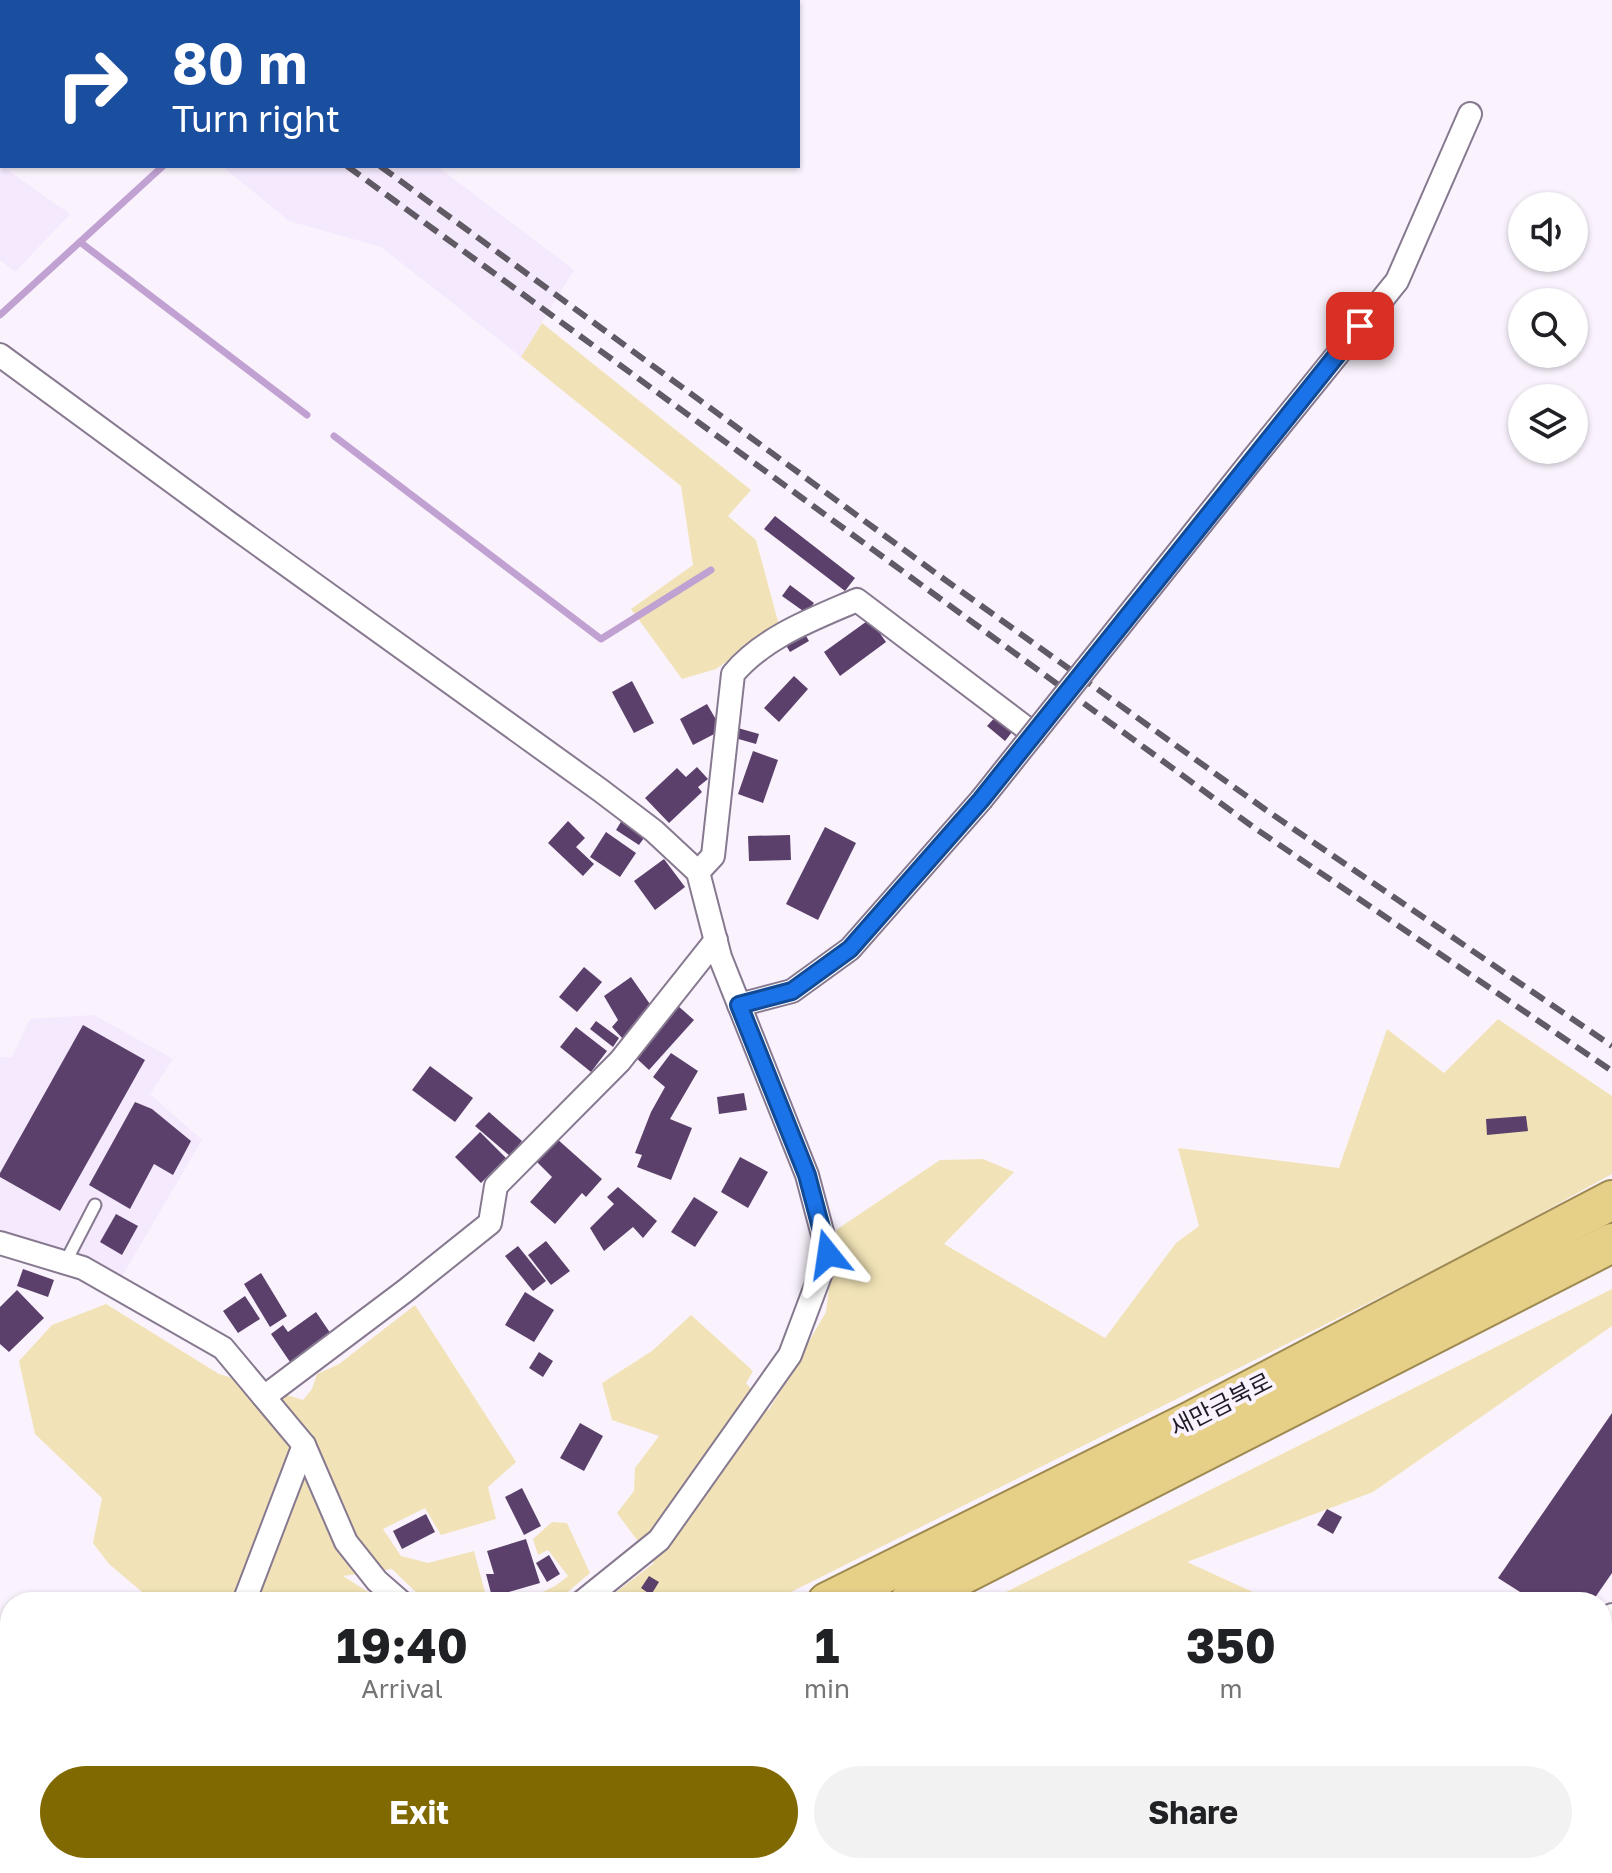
<!DOCTYPE html>
<meta charset="utf-8">
<style>
body{margin:0;font-family:"Golos Text","Noto Sans KR",sans-serif;background:#f2f2f2;color:#202124;height:100vh;display:flex;flex-direction:column;font-size:30px;white-space:nowrap}
*{box-sizing:border-box;margin:0}
p{font-size:26px;color:#757577}
.icon{flex:none;width:44px;height:44px;fill:none;stroke:currentColor;stroke-width:2;stroke-linecap:round;stroke-linejoin:round}
.map{position:relative;flex:1;overflow:hidden}
.sheet{position:absolute;left:0px;top:1592px;width:1612px;height:282px;display:flex;flex-direction:column;background:#fff;border-radius:32px 32px 0 0;box-shadow:0 2px 6px #0004}
.sheet>*{flex:none}
.guide{position:absolute;left:0px;top:0px;width:800px;height:168px;box-shadow:0 2px 6px #0004;background:#1a4fa0;color:#fff;overflow:hidden}
.buttons{position:absolute;left:1508px;top:192px;display:grid;gap:16px}
.buttons a{display:grid;place-items:center;width:80px;height:80px;border-radius:50%;background:#fff;box-shadow:0 2px 6px #0004;font-size:40px}
.pin{position:absolute;display:grid;place-items:center;width:68px;height:68px;color:#fff;margin:-34px;border-radius:16px;box-shadow:0 4px 12px #0006}
.me{position:absolute;width:88px;margin:-44px;rotate:345deg;stroke-linejoin:round;filter:drop-shadow(0 0 6px #0008)}
.turn{display:flex;align-items:center;gap:28px;height:168px;padding:0 40px;font-size:36px}
.turn .icon{width:104px;height:104px;stroke-width:2.5}
.turn b{display:block;font-size:56px;line-height:68px}
.eta{display:flex;justify-content:space-evenly;align-items:center;height:136px;text-align:center}
.eta b{font-size:48px;font-weight:700;line-height:56px}
.button{display:flex;gap:16px;margin-top:auto;padding:16px 40px}
.button a{flex:1;height:92px;border-radius:48px;background:#816901;color:#fff;font-size:32px;font-weight:700;line-height:92px;text-align:center}
.button a+a{background:#f2f2f2;color:#202124}
.map>svg:first-child{display:block}
.built{fill:#f5e9fd}
.green{fill:#f1e3b7}
.lines{fill:none;stroke-linecap:round;stroke-linejoin:round}
.stream{stroke:#c0a1d2;stroke-width:7}
.building{fill:#5b406b}
.service-casing{stroke:#877990;stroke-width:15}
.minor-casing{stroke:#877990;stroke-width:26}
.tertiary-casing{stroke:#877990;stroke-width:32}
.trunk-casing{stroke:#9d8951;stroke-width:42}
.service{stroke:#fff;stroke-width:11}
.minor{stroke:#fff;stroke-width:22}
.tertiary{stroke:#fff;stroke-width:28}
.trunk{stroke:#e6d087;stroke-width:38}
.rail{stroke:#605a64;stroke-width:6;stroke-dasharray:16 8;stroke-linecap:butt}
.minor-bridge-casing{stroke:#877990;stroke-width:26;stroke-linecap:butt}
.minor-bridge{stroke:#fff;stroke-width:22}
.route-casing{stroke:#114b97;stroke-width:20}
.route{stroke:#1a73e8;stroke-width:14}
.labels{text-anchor:middle;stroke-width:8;stroke-linejoin:round;paint-order:stroke}
.street-label{font-size:24px;fill:#201b24;stroke:#faf3fe}
</style>
<div class="map">
<svg width="1612" height="1873" viewBox="0 0 1612 1873">
<rect width="100%" height="100%" fill="#faf3fe"/>
<!-- built -->
<g class="built">
<polygon points="0,165 70,214 15,272 0,260"/>
<polygon points="222,166 437,166 574,270 521,357 381,247 289,221"/>
<polygon points="94,1015 173,1059 150,1094 202,1140 121,1278 0,1230 0,1057 12,1057 30,1019"/>
<polygon points="817,1864 961,1864 972,1873 806,1873"/>
</g>
<!-- green -->
<g class="green">
<polygon points="542,323 751,490 728,516 756,540 779,625 716,669 682,679 631,609 693,565 681,486 521,357"/>
<polygon points="1498,1019 1612,1096 1612,1174 1472,1251 771,1602 603,1602 654,1563 617,1513 634,1491 635,1468 659,1436 612,1420 602,1383 652,1351 691,1315 753,1371 746,1383 769,1410 826,1312 836,1230 940,1160 983,1159 1014,1172 944,1244 1105,1338 1176,1243 1199,1226 1178,1148 1339,1168 1387,1029 1444,1073"/>
<polygon points="1612,1289 1612,1326 1373,1492 1187,1562 1275,1602 986,1602"/>
<path d="M 106,1304 L 219,1374 L 303,1400 L 312,1389 L 317,1374 L 339,1364 L 415,1305 L 516,1462 L 488,1487 L 496,1519 L 441,1535 L 425,1508 L 383,1529 L 401,1556 L 428,1563 L 474,1551 L 487,1600 C 516,1601 545,1597 568,1576 L 548,1550 L 538,1555 L 533,1539 L 552,1522 L 567,1523 L 590,1573 L 556,1602 L 426,1602 L 392,1569 L 343,1576 L 384,1602 L 154,1602 L 109,1564 L 93,1543 L 102,1498 L 35,1434 L 19,1361 L 52,1325 Z"/>
<polygon points="0,1768 10,1786 10,1864 57,1864 67,1873 0,1873"/>
<polygon points="668,1864 817,1864 806,1873 661,1873"/>
<polygon points="1054,1864 1217,1864 1214,1873 1071,1873"/>
</g>
<g class="lines">
<!-- stream -->
<g class="stream">
<polyline points="227,0 233,2"/>
<polyline points="315,2 317,0"/>
<polyline points="80,242 307,415"/>
<polyline points="0,315 163,166"/>
<polyline points="334,436 601,639 711,570"/>
</g>
</g>
<!-- building -->
<g class="building">
<polygon points="775,516 855,578 845,591 764,529"/>
<polygon points="790,585 814,603 806,613 782,596"/>
<polygon points="870,619 886,642 840,676 824,652"/>
<polygon points="803,631 809,641 790,652 784,642"/>
<polygon points="794,676 808,689 779,722 764,708"/>
<polygon points="632,681 654,723 634,733 612,692"/>
<polygon points="707,704 722,730 693,745 680,719"/>
<polygon points="999,713 1016,727 1005,741 987,726"/>
<polygon points="738,728 759,734 756,744 735,738"/>
<polygon points="753,751 778,760 763,803 738,794"/>
<polygon points="697,767 708,779 698,787 702,792 669,823 645,798 677,768 686,777"/>
<polygon points="622,820 646,835 639,845 616,830"/>
<polygon points="568,821 585,838 576,847 594,864 583,876 548,843"/>
<polygon points="825,827 856,843 818,920 786,904"/>
<polygon points="606,832 636,853 620,877 590,857"/>
<polygon points="790,835 791,860 749,861 748,836"/>
<polygon points="664,859 685,887 655,910 634,881"/>
<polygon points="584,967 602,982 577,1012 559,997"/>
<polygon points="631,977 652,1007 623,1039 612,1027 618,1020 604,996"/>
<polygon points="677,1005 694,1020 649,1070 633,1055"/>
<polygon points="596,1021 619,1038 613,1047 590,1029"/>
<polygon points="83,1025 145,1060 60,1211 0,1177 0,1173"/>
<polygon points="576,1027 607,1051 591,1072 560,1047"/>
<polygon points="671,1053 698,1071 670,1119 692,1128 671,1180 637,1167 642,1155 635,1153 651,1112 665,1087 653,1077"/>
<polygon points="430,1066 473,1098 455,1122 412,1090"/>
<polygon points="744,1093 747,1110 719,1114 717,1097"/>
<polygon points="135,1102 152,1109 191,1141 173,1175 154,1164 130,1209 89,1185"/>
<polygon points="489,1112 522,1141 510,1156 475,1126"/>
<polygon points="1526,1116 1528,1131 1487,1135 1486,1119"/>
<polygon points="480,1132 506,1158 481,1183 455,1157"/>
<polygon points="556,1138 602,1179 586,1197 582,1193 555,1224 530,1202 552,1177 536,1161"/>
<polygon points="740,1157 768,1172 748,1208 721,1192"/>
<polygon points="618,1187 657,1221 643,1238 633,1227 604,1251 590,1228 614,1204 607,1197"/>
<polygon points="694,1197 718,1212 695,1247 671,1232"/>
<polygon points="116,1214 138,1226 122,1255 100,1242"/>
<polygon points="546,1241 570,1271 551,1285 528,1255"/>
<polygon points="518,1246 546,1281 533,1291 505,1256"/>
<polygon points="23,1269 54,1280 48,1297 17,1286"/>
<polygon points="261,1273 287,1316 270,1327 244,1284"/>
<polygon points="17,1290 44,1318 9,1352 0,1344 0,1307"/>
<polygon points="525,1292 554,1310 534,1342 505,1325"/>
<polygon points="245,1296 260,1319 238,1333 223,1311"/>
<polygon points="316,1312 331,1334 290,1362 271,1334 283,1325 288,1332"/>
<polygon points="539,1352 553,1361 543,1377 529,1368"/>
<polygon points="1612,1413 1612,1573 1592,1602 1536,1602 1498,1578"/>
<polygon points="580,1423 603,1436 584,1471 560,1458"/>
<polygon points="522,1488 541,1526 524,1535 505,1497"/>
<polygon points="1327,1509 1342,1517 1333,1534 1317,1525"/>
<polygon points="426,1514 435,1532 402,1549 393,1531"/>
<polygon points="526,1539 540,1583 492,1597 486,1574 494,1574 487,1551"/>
<polygon points="549,1555 560,1574 547,1582 536,1563"/>
<polygon points="649,1576 659,1582 651,1595 641,1588"/>
<polygon points="867,1864 913,1864 919,1873 852,1873"/>
</g>
<g class="lines">
<!-- service casing -->
<g class="service-casing">
<g id="service">
<polyline points="65,1263 95,1205"/>
<polyline points="983,1873 990,1864"/>
</g>
</g>
<!-- minor casing -->
<g class="minor-casing">
<g id="minor">
<polyline points="0,355 226,521 600,790 654,831 698,872 720,957 807,1175 828,1254 790,1355 659,1540 582,1602"/>
<polyline points="1252,460 1397,281 1470,114"/>
<path d="M 698,872 L 713,856 L 733,674 C 764,637 813,619 857,600 L 1034,734"/>
<polyline points="739,1005 792,991 850,949 981,800"/>
<polyline points="0,1243 83,1268 223,1348 304,1445 346,1542 377,1581 401,1602"/>
<polyline points="264,1397 405,1291 490,1223 496,1186 620,1061 716,940"/>
<polyline points="244,1602 304,1445"/>
<polyline points="1612,1615 1608,1630 1612,1635"/>
<polyline points="1602,1784 1612,1752"/>
<polyline points="141,1873 145,1864"/>
<polyline points="1576,1873 1579,1864"/>
</g>
</g>
<!-- tertiary casing -->
<g class="tertiary-casing">
<polyline id="tertiary" points="1021,1864 1038,1873"/>
</g>
<!-- trunk casing -->
<g class="trunk-casing">
<g id="trunk">
<polyline points="827,1602 1191,1421 1612,1200"/>
<polyline points="909,1602 1612,1243"/>
<polyline points="262,1873 281,1864"/>
<polyline points="335,1873 355,1864"/>
</g>
</g>
<!-- service -->
<use href="#service" class="service"/>
<!-- minor -->
<use href="#minor" class="minor"/>
<!-- tertiary -->
<use href="#tertiary" class="tertiary"/>
<!-- trunk -->
<use href="#trunk" class="trunk"/>
<!-- rail -->
<g class="rail">
<polyline points="122,0 125,2"/>
<polyline points="154,0 157,2"/>
<polyline points="347,166 1256,829 1612,1071"/>
<polyline points="380,166 937,574 1266,810 1612,1046"/>
</g>
<!-- minor-bridge casing -->
<g class="minor-bridge-casing">
<polyline id="minor-bridge" points="981,800 1252,460"/>
</g>
<!-- minor-bridge -->
<use href="#minor-bridge" class="minor-bridge"/>
</g>
<g class="lines">
<!-- route casing -->
<g class="route-casing">
<polyline id="route" points="828,1254 807,1175 739,1005 792,991 850,949 981,800 1360,326"/>
</g>
<!-- route -->
<use href="#route" class="route"/>
</g>
<g class="labels">
<!-- street labels -->
<g class="street-label">
<text transform="translate(1221 1405) rotate(-27)" y="8">새만금북로</text>
</g>
</g>
</svg>
<div class="buttons">
<a><svg class="icon" aria-label="sound" viewBox="0 0 24 24"><path d="M4 9h4l5-4v14l-5-4H4zM17 9q2 3 0 6"/></svg></a>
<a><svg class="icon" aria-label="search" viewBox="0 0 24 24"><circle cx="10" cy="10" r="6"/><path d="M15 15l6 6"/></svg></a>
<a><svg class="icon" aria-label="layers" viewBox="0 0 24 24"><path d="M12 4l9 5-9 5-9-5zM3 14l9 5 9-5"/></svg></a>
</div>
<div class="pin" style="left:1360px;top:326px;background:#d93025"><svg class="icon" aria-label="arrive" viewBox="0 0 24 24"><path d="M6 21V4h12l-3 4 3 4H6"/></svg></div>
<svg class="me" style="left:828px;top:1254px" viewBox="-20 -20 40 40"><path d="M0-17L14 15 0 8-14 15z" fill="#1a73e8" stroke="#fff" stroke-width="4"/></svg>
<div class="guide">
<div class="turn"><svg class="icon" aria-label="right" viewBox="0 0 24 24"><path d="M7 20v-9h11M14 6l5 5-5 5"/></svg><div><b>80 m</b>Turn right</div></div>
</div>
<section class="sheet">
<div class="eta">
<div><b>19:40</b><p>Arrival</p></div>
<div><b>1</b><p>min</p></div>
<div><b>350</b><p>m</p></div>
</div>
<div class="button"><a>Exit</a><a>Share</a></div>
</section>
</div>
